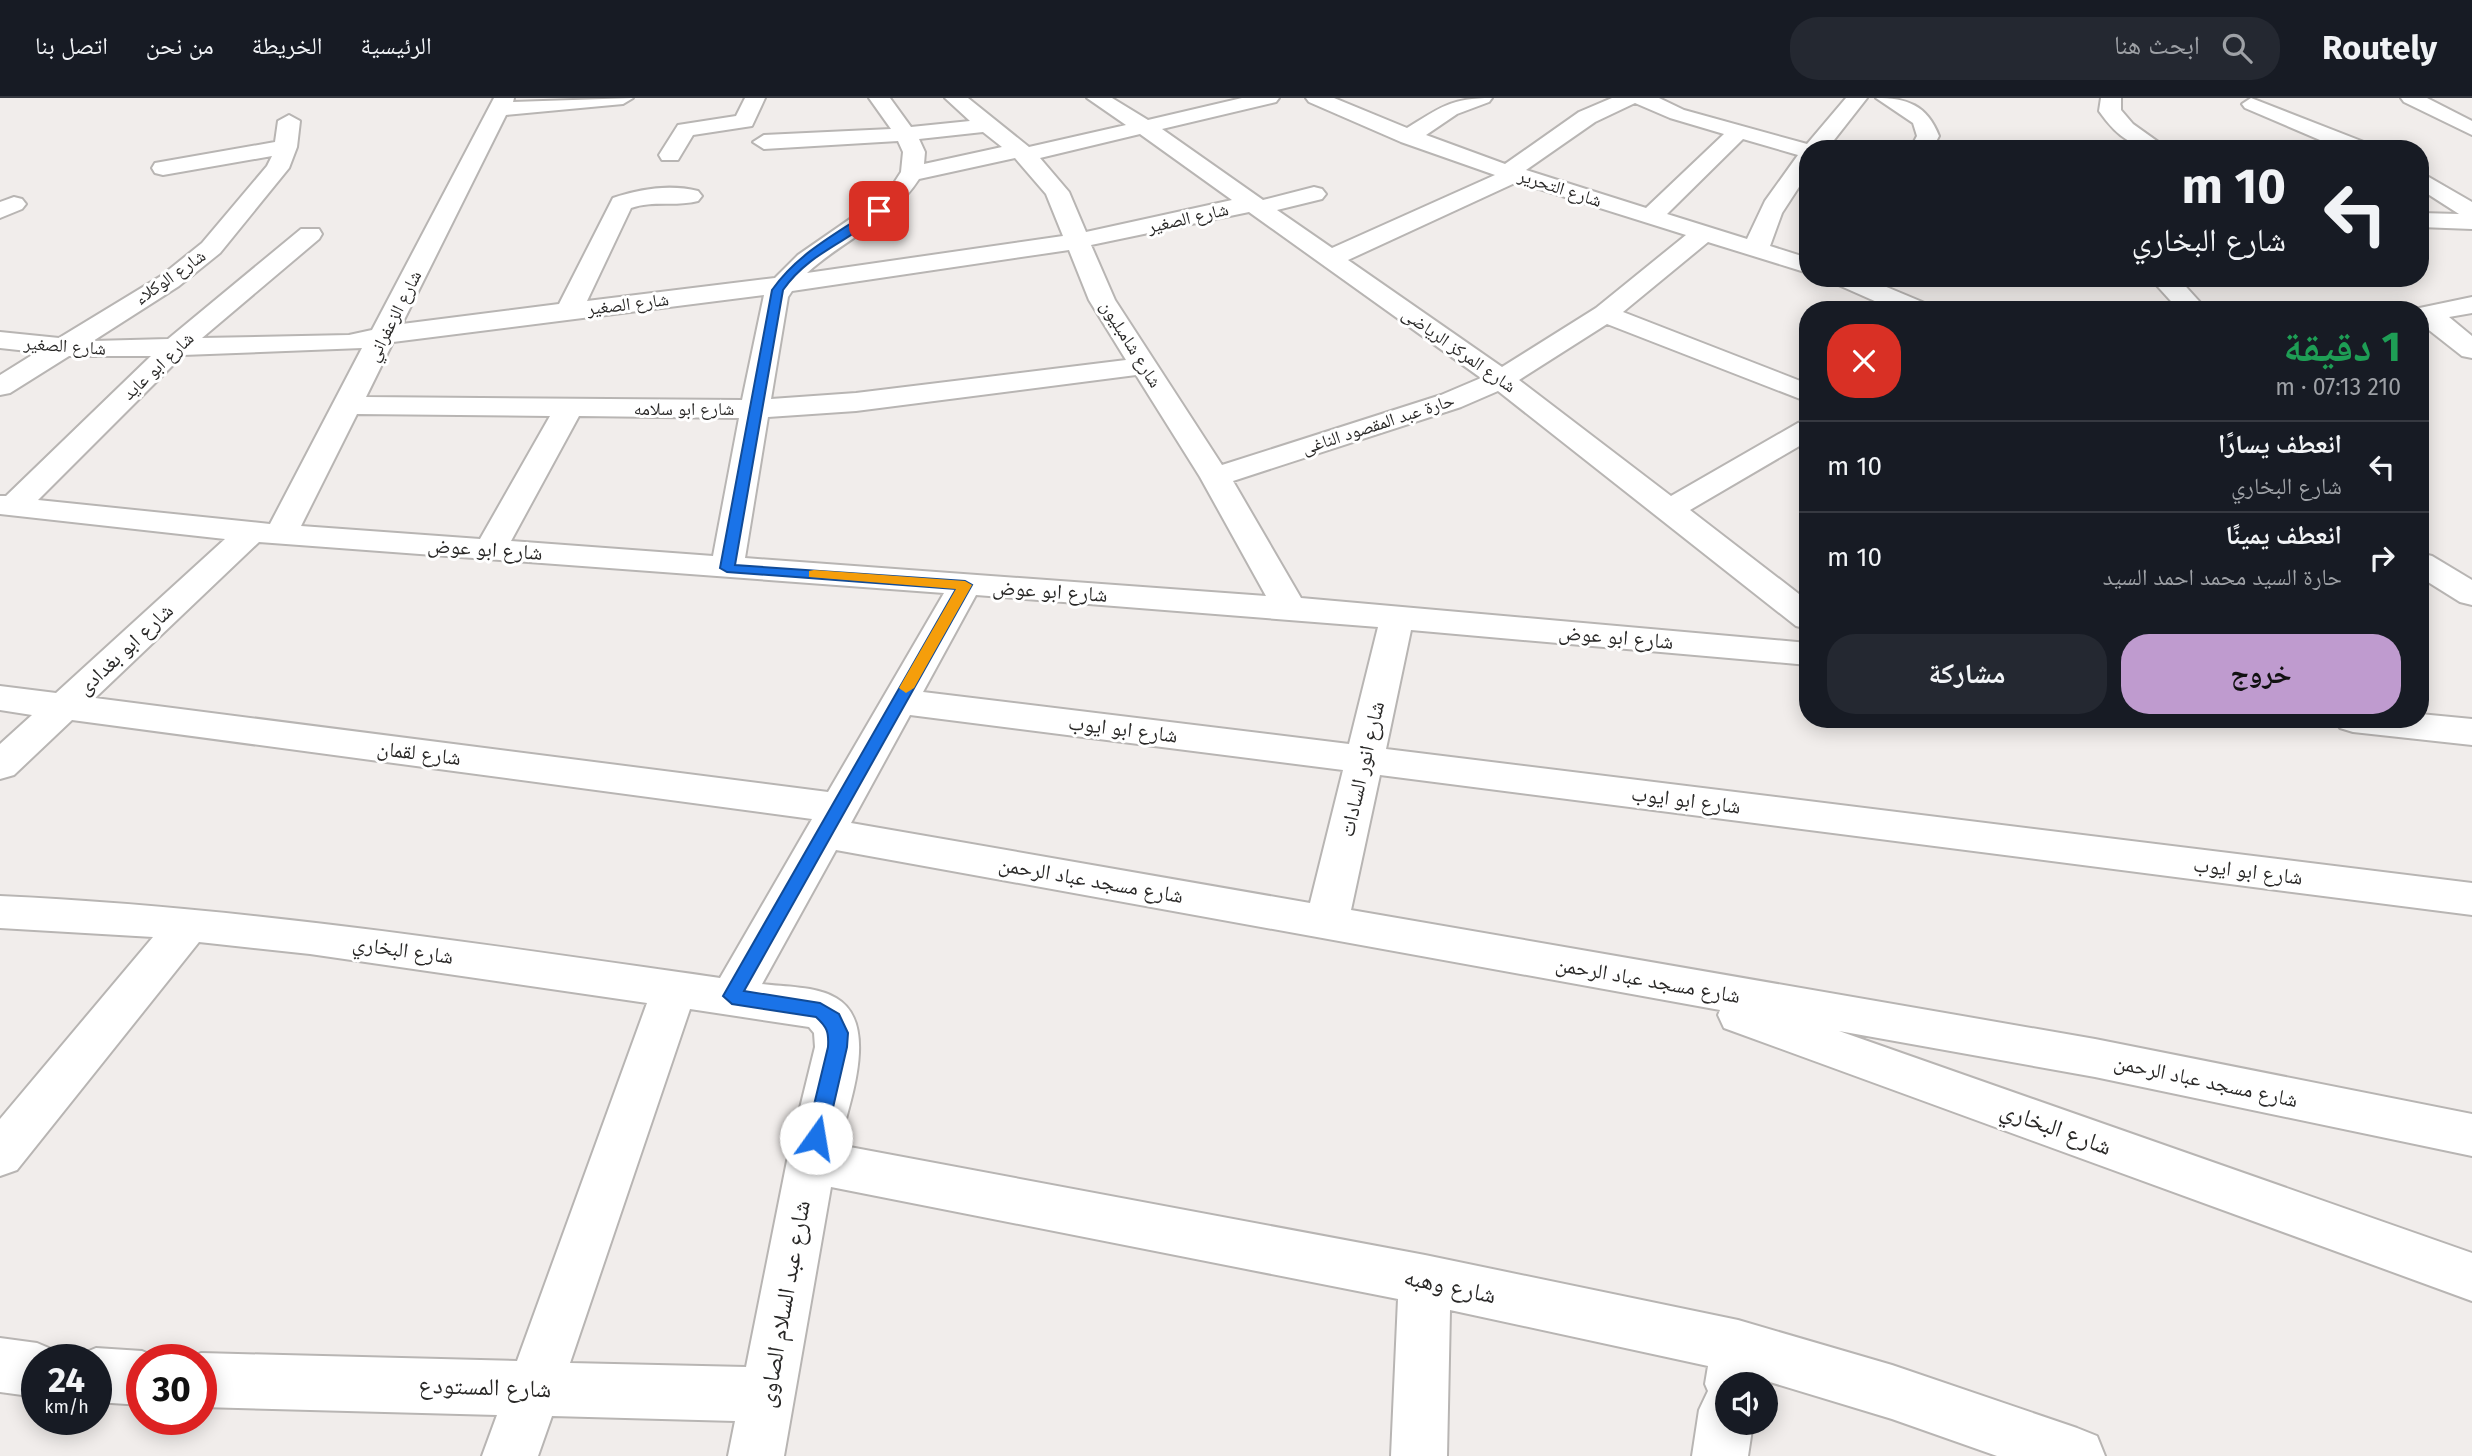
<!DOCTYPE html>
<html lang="ar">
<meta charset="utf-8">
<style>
body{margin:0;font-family:"Fira Sans","Noto Naskh Arabic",sans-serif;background:#242831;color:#f1f3f6;direction:rtl;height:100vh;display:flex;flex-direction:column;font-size:26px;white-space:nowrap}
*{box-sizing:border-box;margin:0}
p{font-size:23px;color:#9ea1a6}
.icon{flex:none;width:38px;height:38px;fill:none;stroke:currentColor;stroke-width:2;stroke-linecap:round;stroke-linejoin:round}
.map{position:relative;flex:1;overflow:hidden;direction:ltr}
.details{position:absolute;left:1799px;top:203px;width:630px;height:427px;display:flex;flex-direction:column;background:#171b24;border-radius:28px;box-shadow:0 4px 18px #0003;direction:rtl}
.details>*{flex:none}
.banner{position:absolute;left:1799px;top:42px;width:630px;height:147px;border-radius:28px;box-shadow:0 4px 18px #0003;direction:rtl;background:#171b24;color:#f1f3f6;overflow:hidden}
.tools{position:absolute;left:1715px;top:1274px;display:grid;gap:14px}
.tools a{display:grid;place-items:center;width:63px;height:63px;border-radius:50%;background:#171b24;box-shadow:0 4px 18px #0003;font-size:35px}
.speed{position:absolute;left:21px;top:1246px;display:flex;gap:14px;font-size:35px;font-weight:700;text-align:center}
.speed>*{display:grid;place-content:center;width:91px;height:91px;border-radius:50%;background:#171b24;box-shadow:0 4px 18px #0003;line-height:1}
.speed small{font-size:18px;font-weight:400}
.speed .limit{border:10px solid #d22;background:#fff;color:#111}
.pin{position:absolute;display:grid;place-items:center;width:60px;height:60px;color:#fff;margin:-30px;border-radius:14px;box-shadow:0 4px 10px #0006}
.me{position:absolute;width:77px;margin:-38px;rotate:13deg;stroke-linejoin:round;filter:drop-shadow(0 0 5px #0008)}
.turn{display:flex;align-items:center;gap:24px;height:147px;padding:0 28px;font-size:32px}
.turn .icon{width:91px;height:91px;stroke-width:2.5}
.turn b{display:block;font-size:49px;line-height:60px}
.round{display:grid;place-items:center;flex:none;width:74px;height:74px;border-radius:28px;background:#242831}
.overview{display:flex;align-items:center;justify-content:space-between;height:119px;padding:0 28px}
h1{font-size:42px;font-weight:700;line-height:52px;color:#1e9e55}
.cta{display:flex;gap:14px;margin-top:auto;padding:14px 28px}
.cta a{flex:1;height:80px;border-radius:28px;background:#bf9bcf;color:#111;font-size:28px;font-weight:700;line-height:80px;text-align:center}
.cta a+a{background:#242831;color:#f1f3f6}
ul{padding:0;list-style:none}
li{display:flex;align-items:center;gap:21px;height:91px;padding:0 28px;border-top:2px solid #363941}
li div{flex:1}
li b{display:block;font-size:26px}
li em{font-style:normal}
header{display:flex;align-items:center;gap:42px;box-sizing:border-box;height:98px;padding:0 35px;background:#171b24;border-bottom:2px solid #363941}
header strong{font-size:33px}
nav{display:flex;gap:38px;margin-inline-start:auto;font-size:24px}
.search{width:490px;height:63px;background:#242831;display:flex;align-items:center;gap:18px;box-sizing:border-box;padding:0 24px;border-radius:28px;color:#9ea1a6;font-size:26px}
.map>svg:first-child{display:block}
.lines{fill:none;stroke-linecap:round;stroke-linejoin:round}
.minor-casing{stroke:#b8b5b3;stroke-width:4}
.minor{fill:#fff;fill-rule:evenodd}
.route{fill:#1a73e8;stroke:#114b97;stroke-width:2}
.slow{fill:#f59e0b}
.labels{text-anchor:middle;stroke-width:6;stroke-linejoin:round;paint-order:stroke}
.far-street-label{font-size:18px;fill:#292827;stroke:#fff}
.street-label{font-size:21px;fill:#292827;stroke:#fff}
.near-street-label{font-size:24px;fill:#292827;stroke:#fff}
</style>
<header>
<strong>Routely</strong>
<div class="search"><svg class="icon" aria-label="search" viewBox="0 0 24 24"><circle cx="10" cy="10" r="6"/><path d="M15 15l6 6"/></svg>ابحث هنا</div>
<nav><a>الرئيسية</a><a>الخريطة</a><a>من نحن</a><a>اتصل بنا</a></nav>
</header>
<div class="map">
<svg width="2472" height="1358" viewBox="0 0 2472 1358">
<rect width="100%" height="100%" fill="#f1edeb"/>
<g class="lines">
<!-- minor casing -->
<g class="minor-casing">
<g id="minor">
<path d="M 494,0 L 514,0 L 513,4 L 633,0 L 623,6 L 506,17 L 402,226 L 559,206 L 613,100 C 639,91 670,86 698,93 L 702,98 L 698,103 C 676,109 653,102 631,110 L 587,203 L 775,180 L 798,157 L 873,105 L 892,88 L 901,74 L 903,54 L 898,43 L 764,51 L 753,44 L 764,37 L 891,31 L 869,0 L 890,0 L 911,29 L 970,23 L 945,0 L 968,0 L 1029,49 L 1126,27 L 1087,0 L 1112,0 L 1148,22 L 1242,0 L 1279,0 L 1276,4 L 1162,31 L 1263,102 L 1314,89 L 1322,91 L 1326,96 L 1322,101 L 1277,112 L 1332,150 L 1495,77 L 1401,44 L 1309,4 L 1306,0 L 1334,0 L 1407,30 C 1441,9 1451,0 1492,0 L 1489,4 L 1457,16 L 1426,37 L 1505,66 L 1579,14 L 1612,0 L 1659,0 L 1684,12 L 1807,46 L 1846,0 L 1867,0 L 1827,51 L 1808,51 L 1808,75 L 1782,115 L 1770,148 L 1808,160 L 1808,175 L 1708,144 L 1623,214 L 1808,286 L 1808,304 L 1607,226 L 1519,282 L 1671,398 L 1798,325 L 1808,322 L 1808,343 L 1690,412 L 1808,503 L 1808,531 L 1796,528 L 1498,293 L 1461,309 L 1233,383 L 1301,500 L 1808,545 L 1808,567 L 1411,532 L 1386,651 L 2472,785 L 2472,817 L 1380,677 L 1351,812 L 2095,941 L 2472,1016 L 2472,1058 L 2095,979 L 1839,933 L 2472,1155 L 2472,1203 L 1724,930 L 1718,917 L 1720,912 L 836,752 L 762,886 C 785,889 816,888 836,900 C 881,926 848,1008 839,1047 L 1425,1157 L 1738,1222 L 1892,1267 L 2077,1330 L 2097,1338 L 2105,1358 L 1997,1358 L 1892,1321 L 1760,1281 L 1759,1286 L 1727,1286 L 1727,1325 L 1753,1325 L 1748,1358 L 1692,1358 L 1699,1312 L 1708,1293 L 1705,1286 L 1708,1268 L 1450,1212 L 1447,1358 L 1391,1358 L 1398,1201 L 831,1089 L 784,1358 L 728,1358 L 735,1323 L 552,1318 L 538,1358 L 482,1358 L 497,1317 L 201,1309 L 201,1262 L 185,1262 L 201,1255 L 517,1263 L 647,905 L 310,856 L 199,844 L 17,1072 L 0,1078 L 0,1021 L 153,839 L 0,830 L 0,798 C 242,809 481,846 720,880 L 812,721 L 72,622 L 14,677 L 0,681 L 0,646 L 32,617 L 0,612 L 0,588 L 56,595 L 225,441 L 0,416 L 0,398 L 6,398 L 151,258 L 69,258 L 10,295 L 0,297 L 0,277 L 37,254 L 0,250 L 0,234 L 59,240 L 161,178 L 202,145 L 267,68 L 272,58 L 163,77 L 155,75 L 152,70 L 155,65 L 275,44 L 278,23 L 289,17 L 300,23 L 297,49 L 289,70 L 220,155 L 179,188 L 93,243 L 168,241 L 301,131 L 319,131 L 322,136 L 319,141 L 202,240 L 349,237 L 372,232 ZM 1635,5 L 1670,20 L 1724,36 L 1646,110 L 1526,72 L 1595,24 ZM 983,34 L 1002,49 L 924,66 L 925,54 L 919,41 ZM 1140,36 L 1232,102 L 1086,134 L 1069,94 L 1040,60 ZM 1743,41 L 1798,57 L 1765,103 L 1747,141 L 1667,116 ZM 1015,60 L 1046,96 L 1063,138 L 807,175 C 843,142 892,123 919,81 ZM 1517,84 L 1686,137 L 1596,210 L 1502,269 L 1348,162 ZM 1249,114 L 1481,280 L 1441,297 L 1222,367 L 1115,202 L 1091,147 ZM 1069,152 L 1089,202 L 1126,262 L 856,295 L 771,301 L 788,199 L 792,193 ZM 764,197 L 742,302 L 366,299 L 393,244 ZM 362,250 L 270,426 L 38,402 L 183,257 ZM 1136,277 L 1200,379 L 1266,498 L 745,460 L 768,319 L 856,313 ZM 357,316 L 550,318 L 480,441 L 301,428 ZM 579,318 L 739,320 L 713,458 L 511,443 ZM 259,444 L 944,495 L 828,694 L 95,600 ZM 976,497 L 1378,529 L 1349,646 L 923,594 ZM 910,617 L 1343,672 L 1310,805 L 851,725 ZM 690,911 L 809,929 L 814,935 L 815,949 L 787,1063 L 746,1269 L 570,1265 Z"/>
<polygon points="745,0 765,0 752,28 693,37 678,62 662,62 659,57 678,27 736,18"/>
<path d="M 1876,0 C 1907,0 1927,7 1939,38 L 1932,51 L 1910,51 L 1917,38 L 1913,25 Z"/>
<path d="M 2101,0 L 2121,0 L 2121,12 L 2133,26 L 2168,51 C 2134,51 2119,41 2099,13 Z"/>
<polygon points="2251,0 2369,46 2372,51 2341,51 2245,10 2242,6"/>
<polygon points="2401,0 2427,0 2472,23 2472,37 2404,4"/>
<polygon points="2420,74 2472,104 2472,131 2420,129 2420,115 2459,116 2420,91"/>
<polygon points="14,99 22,101 26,106 22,111 0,120 0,104"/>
<polygon points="1830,180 1865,180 1927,206 1931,212 1895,212 1834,185"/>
<polygon points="2150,180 2178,180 2207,212 2179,212"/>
<polygon points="2472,199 2472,215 2449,219 2472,238 2472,260 2462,258 2420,225 2420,212 2410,212"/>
<polygon points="2420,455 2432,458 2472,482 2472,507 2460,504 2420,479"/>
<polygon points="2420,616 2472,621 2472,647 2353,634 2340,630 2335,621 2420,621"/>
<polygon points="0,1240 37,1245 56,1253 60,1262 37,1262 37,1299 0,1294"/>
<polygon points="96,1250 142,1253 161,1261 142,1262 142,1307 96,1304 96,1262 75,1262 77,1258"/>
</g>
</g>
<!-- minor -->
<use href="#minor" class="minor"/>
</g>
<!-- route -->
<path class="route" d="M 875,110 L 884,113 C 851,143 809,154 783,192 L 735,467 L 965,483 L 972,487 L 744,893 L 820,905 L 839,916 L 848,935 L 847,949 L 826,1040 L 823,1046 L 816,1049 L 809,1046 L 806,1040 L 828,949 C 829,934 827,929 816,919 L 732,906 L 723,898 L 956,491 L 727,474 L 720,470 L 772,192 C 798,155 837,135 875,110 Z"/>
<!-- slow -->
<polygon class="slow" points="814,472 965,483 972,487 914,590 906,595 899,590 956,491 809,479 809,473"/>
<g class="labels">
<!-- far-street labels -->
<g class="far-street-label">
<text transform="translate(1560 90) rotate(18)" y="6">شارع التحرير</text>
<text transform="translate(1188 120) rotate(-13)" y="6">شارع الصغير</text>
<text transform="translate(170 179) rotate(-35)" y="6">شارع الوكلاء</text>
<text transform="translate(628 206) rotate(-7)" y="6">شارع الصغير</text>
<text transform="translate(394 218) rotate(-63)" y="6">شارع الزعفراني</text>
<text transform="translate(1131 246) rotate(58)" y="6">شارع شامبليون</text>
<text transform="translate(65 248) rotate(4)" y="6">شارع الصغير</text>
<text transform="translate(1459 252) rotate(35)" y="6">شارع المركز الرياضى</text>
<text transform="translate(158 268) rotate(-43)" y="6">شارع ابو عايد</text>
<text x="684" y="317">شارع ابو سلامه</text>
<text transform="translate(1378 326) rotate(-18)" y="6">حارة عبد المقصود الناغى</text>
</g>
<!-- street labels -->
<g class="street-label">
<text transform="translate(485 451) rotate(4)" y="7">شارع ابو عوض</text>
<text transform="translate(1050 493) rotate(4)" y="7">شارع ابو عوض</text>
<text transform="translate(1616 539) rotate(5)" y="7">شارع ابو عوض</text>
<text transform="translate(125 551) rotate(-43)" y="7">شارع ابو بغدادى</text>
<text transform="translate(1123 631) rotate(7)" y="7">شارع ابو ايوب</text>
<text transform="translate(419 655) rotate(7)" y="7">شارع لقمان</text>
<text transform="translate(1362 671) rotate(-77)" y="7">شارع انور السادات</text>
<text transform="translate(1686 702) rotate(7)" y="7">شارع ابو ايوب</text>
<text transform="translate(2248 773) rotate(7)" y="7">شارع ابو ايوب</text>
<text transform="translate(1091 782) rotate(10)" y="7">شارع مسجد عباد الرحمن</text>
<text transform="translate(403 852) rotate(8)" y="7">شارع البخاري</text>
<text transform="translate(1648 882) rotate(10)" y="7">شارع مسجد عباد الرحمن</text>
<text transform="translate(2206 983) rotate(12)" y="7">شارع مسجد عباد الرحمن</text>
</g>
<!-- near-street labels -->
<g class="near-street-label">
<text transform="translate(2056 1030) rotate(20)" y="8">شارع البخاري</text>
<text transform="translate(1450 1188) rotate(12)" y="8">شارع وهبه</text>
<text transform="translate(784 1206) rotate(-80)" y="8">شارع عبد السلام الصاوى</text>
<text transform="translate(485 1289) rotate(2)" y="8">شارع المستودع</text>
</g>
</g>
</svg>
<div class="tools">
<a><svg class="icon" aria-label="sound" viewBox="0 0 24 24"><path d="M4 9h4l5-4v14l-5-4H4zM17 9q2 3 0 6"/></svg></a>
</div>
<div class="speed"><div>24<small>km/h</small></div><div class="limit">30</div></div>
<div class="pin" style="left:879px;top:113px;background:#d93025"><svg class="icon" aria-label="arrive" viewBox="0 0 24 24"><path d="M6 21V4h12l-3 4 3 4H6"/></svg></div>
<svg class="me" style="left:816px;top:1040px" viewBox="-20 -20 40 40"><circle r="19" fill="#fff"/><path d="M0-13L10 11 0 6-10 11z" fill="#1a73e8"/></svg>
<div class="banner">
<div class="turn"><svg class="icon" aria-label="left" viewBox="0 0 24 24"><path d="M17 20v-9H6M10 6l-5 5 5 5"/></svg><div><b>10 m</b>شارع البخاري</div></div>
</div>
<section class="details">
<div class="overview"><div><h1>1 دقيقة</h1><p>210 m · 07:13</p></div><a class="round" style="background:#d93025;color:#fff"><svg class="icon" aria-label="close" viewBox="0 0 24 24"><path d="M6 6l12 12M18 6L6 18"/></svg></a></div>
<ul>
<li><svg class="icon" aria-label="left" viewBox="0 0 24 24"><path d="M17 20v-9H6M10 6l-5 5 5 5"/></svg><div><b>انعطف يسارًا</b><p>شارع البخاري</p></div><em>10 m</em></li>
<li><svg class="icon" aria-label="right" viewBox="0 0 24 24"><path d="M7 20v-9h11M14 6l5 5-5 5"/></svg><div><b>انعطف يمينًا</b><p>حارة السيد محمد احمد السيد</p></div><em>10 m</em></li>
</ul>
<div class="cta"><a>خروج</a><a>مشاركة</a></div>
</section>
</div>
